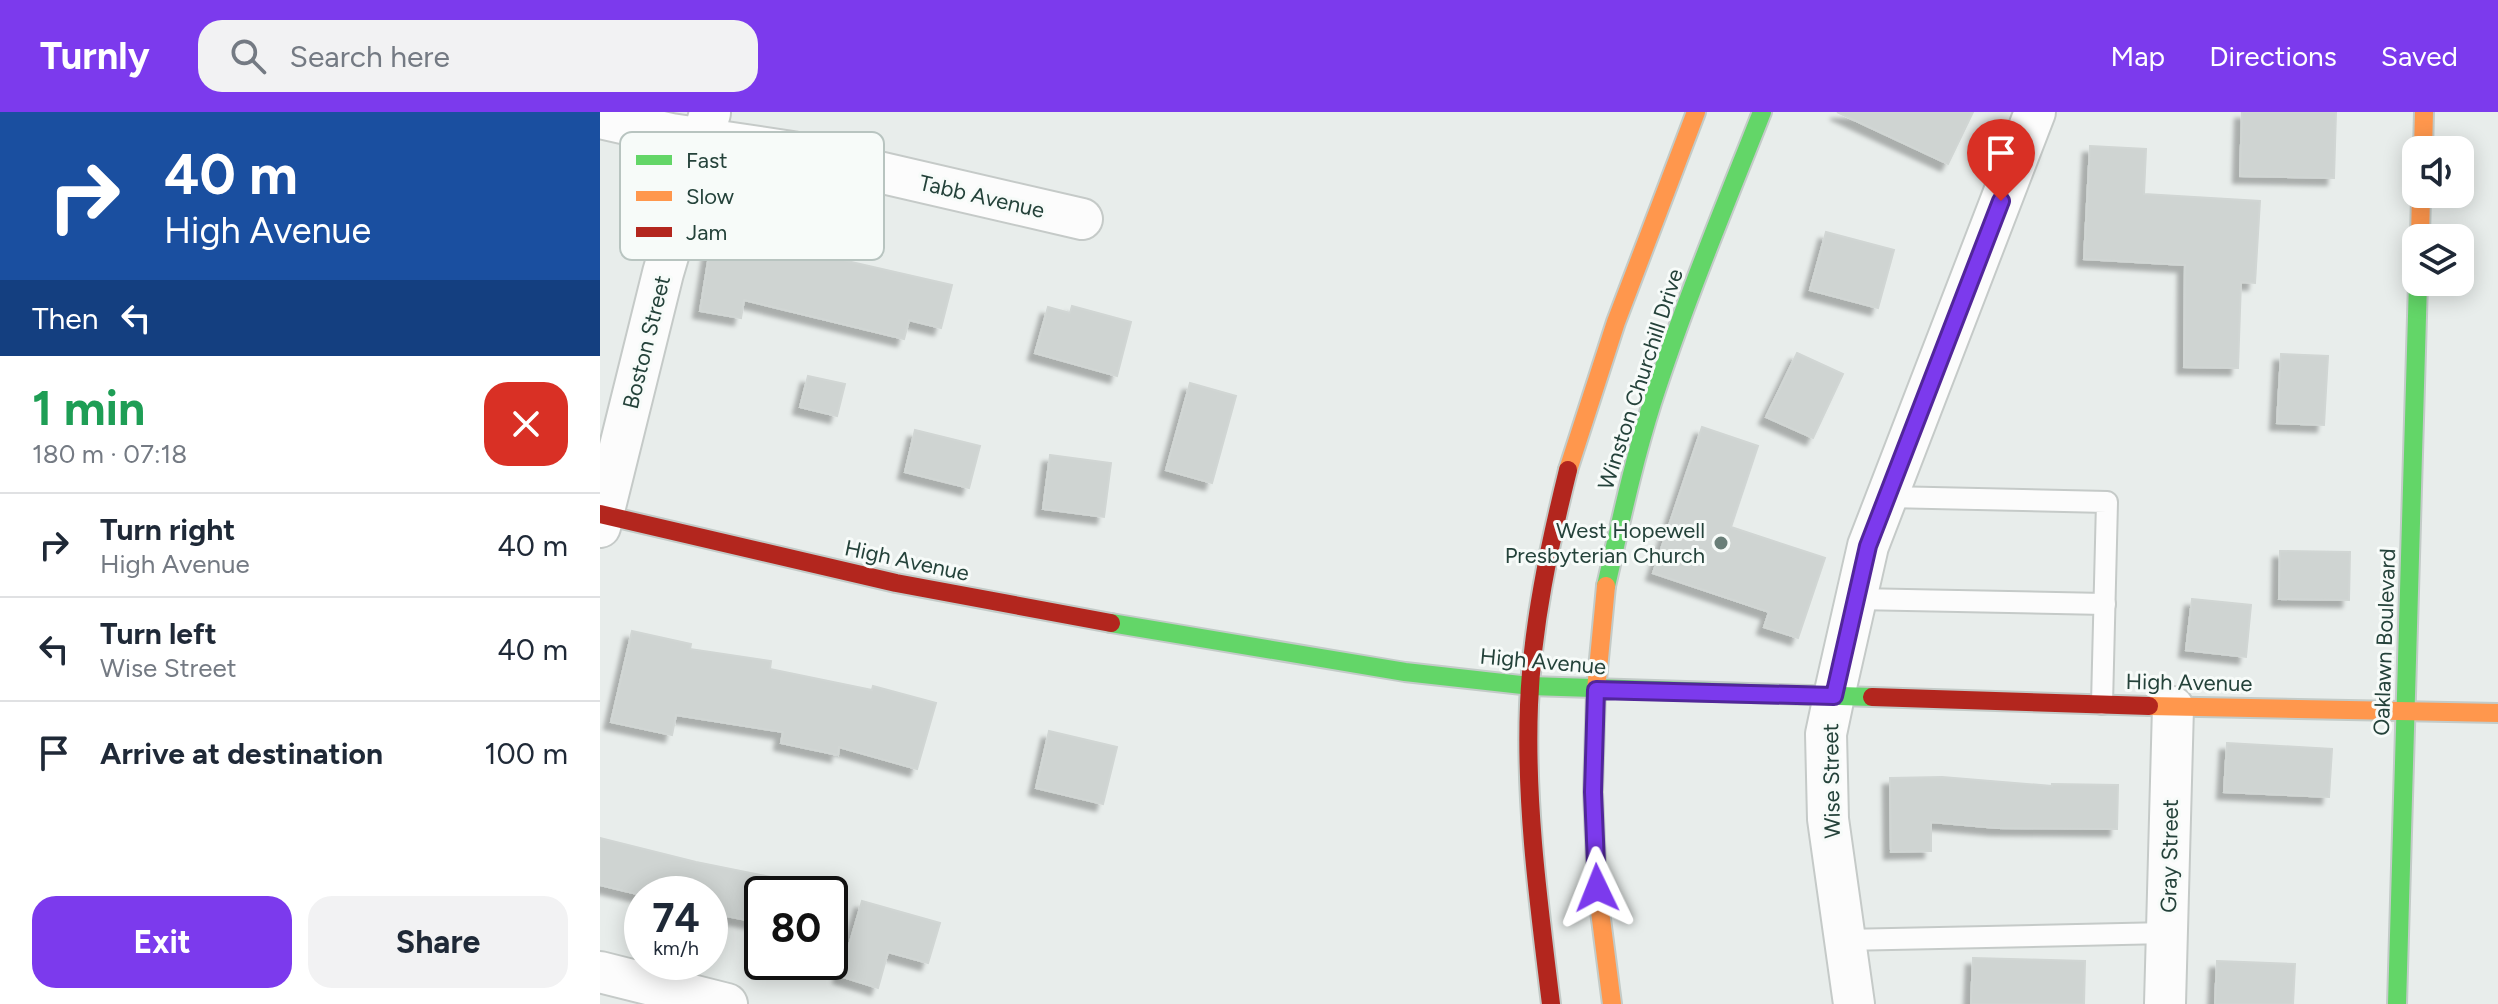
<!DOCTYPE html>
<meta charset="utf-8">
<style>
body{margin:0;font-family:Figtree,sans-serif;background:#f2f2f3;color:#1f2937;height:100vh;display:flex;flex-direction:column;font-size:30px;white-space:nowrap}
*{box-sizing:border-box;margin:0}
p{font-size:26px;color:#747a83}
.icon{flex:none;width:44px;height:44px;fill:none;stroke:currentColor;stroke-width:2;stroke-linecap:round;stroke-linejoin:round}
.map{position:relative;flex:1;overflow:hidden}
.details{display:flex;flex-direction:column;background:#fff;width:600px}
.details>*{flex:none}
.hud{background:#1a4fa0;color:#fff;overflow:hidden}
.buttons{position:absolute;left:1802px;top:24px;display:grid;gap:16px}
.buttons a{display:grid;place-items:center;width:72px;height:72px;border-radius:16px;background:#fff;box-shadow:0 4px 20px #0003;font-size:40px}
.speed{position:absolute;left:24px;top:764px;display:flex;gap:16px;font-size:40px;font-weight:700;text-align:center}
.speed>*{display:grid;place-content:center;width:104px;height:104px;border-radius:50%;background:#fff;box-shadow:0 4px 20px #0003;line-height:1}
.speed small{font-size:20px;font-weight:400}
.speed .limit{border:4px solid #111;border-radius:12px;background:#fff;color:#111}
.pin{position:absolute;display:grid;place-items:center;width:68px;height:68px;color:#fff;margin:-82px -34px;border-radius:50% 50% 50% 0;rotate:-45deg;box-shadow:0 0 8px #0007}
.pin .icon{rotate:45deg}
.me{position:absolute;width:88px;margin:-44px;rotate:358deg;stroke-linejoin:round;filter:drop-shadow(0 0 6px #0008)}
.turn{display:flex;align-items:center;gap:28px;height:168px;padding:0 32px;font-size:36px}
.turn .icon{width:104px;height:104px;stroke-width:2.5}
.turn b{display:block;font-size:56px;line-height:68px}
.then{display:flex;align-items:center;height:76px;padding:0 32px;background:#0003;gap:16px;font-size:30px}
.round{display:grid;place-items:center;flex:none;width:84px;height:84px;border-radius:24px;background:#f2f2f3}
.summary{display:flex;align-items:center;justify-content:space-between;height:136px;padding:0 32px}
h1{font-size:48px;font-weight:700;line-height:60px;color:#1e9e55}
.button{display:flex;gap:16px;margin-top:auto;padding:16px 32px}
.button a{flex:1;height:92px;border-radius:24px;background:#7c3aed;color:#fff;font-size:32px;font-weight:700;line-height:92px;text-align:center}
.button a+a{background:#f2f2f3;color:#1f2937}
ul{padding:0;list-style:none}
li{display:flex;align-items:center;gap:24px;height:104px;padding:0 32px;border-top:2px solid #e0e1e3}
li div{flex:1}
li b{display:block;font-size:30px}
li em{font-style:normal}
header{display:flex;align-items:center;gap:48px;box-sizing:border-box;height:112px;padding:0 40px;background:#7c3aed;color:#fff}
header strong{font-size:38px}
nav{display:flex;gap:44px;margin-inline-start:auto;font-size:28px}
.search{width:560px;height:72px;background:#f2f2f3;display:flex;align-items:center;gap:20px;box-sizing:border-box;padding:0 28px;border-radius:24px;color:#747a83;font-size:30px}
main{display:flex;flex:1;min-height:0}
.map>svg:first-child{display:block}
.building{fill:#cfd4d2;stroke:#d1d6d4;stroke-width:2;filter:url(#shadow)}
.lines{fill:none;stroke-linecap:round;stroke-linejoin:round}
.lane-casing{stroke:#c5cac8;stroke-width:24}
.street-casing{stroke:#c5cac8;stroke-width:44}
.fast-casing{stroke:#c3cbc8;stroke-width:22}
.slow-casing{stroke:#c3cbc8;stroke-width:22}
.jam-casing{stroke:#c3cbc8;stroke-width:22}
.lane{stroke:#fcfcfc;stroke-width:20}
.street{stroke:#fcfcfc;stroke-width:40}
.fast{stroke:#63d668;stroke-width:18}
.slow{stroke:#ff974d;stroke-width:18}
.jam{stroke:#b3261e;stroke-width:18}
.route-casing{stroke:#51269a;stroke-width:20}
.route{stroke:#7c3aed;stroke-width:14}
.poi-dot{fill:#697e78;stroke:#f7fbf9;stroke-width:3}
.labels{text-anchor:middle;stroke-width:6;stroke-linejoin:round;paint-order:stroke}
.street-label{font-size:22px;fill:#24423a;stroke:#f7fbf9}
.poi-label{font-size:22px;fill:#24423a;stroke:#f7fbf9;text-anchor:end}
.key{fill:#f7fbf9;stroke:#b8c4c0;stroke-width:2}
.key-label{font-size:22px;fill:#24423a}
</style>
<header>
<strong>Turnly</strong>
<div class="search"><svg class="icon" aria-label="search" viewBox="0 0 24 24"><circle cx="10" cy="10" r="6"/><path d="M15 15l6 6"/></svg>Search here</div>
<nav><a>Map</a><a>Directions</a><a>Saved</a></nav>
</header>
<main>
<section class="details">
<div class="hud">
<div class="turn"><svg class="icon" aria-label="right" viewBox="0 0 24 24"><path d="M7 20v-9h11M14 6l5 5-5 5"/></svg><div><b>40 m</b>High Avenue</div></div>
<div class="then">Then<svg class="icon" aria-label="left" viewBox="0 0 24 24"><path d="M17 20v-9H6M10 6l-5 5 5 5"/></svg></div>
</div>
<div class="summary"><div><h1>1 min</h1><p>180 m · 07:18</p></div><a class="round" style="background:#d93025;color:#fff"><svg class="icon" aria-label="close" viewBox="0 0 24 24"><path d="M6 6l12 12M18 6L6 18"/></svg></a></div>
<ul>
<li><svg class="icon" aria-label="right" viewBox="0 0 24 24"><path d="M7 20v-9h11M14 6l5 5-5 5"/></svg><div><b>Turn right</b><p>High Avenue</p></div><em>40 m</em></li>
<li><svg class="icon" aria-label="left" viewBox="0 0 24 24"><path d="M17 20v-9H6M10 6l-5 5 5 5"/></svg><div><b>Turn left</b><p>Wise Street</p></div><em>40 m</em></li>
<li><svg class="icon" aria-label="arrive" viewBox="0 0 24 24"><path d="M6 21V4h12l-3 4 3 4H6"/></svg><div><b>Arrive at destination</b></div><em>100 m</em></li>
</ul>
<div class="button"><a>Exit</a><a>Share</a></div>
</section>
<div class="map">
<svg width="1898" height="892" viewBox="0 0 1898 892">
<defs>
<filter id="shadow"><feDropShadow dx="-7" dy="7" stdDeviation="2" flood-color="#0004"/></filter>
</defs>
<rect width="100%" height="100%" fill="#e8edeb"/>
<!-- building -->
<g class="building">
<polygon points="1237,0 1373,0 1348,52"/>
<polygon points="1642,0 1736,0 1734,66 1640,64"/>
<polygon points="1490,34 1546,37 1544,82 1660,89 1655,171 1641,170 1638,256 1584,255 1585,153 1484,147"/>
<polygon points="115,106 157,113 155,128 352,173 341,216 309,208 304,227 144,188 141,206 100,199"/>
<polygon points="1226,120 1294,138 1278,196 1210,178"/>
<polygon points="472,194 531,210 517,264 435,241 448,195 470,201"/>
<polygon points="1197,241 1243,262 1213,326 1166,305"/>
<polygon points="1681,242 1728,244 1724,313 1677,311"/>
<polygon points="208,264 245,272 237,304 200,295"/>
<polygon points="590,271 636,284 612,371 566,358"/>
<polygon points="1102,315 1158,334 1131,415 1225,446 1198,526 1164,515 1169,500 1053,461"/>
<polygon points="315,318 380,334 369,376 305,360"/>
<polygon points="450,343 511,351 504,405 443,397"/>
<polygon points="1680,439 1750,440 1749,488 1679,487"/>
<polygon points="1592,487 1651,493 1646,545 1586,538"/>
<polygon points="32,519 91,532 90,537 171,549 170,557 272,578 273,574 336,591 317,657 239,635 238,643 181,631 183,620 76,603 72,623 11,610"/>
<polygon points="449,619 517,635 503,692 436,676"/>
<polygon points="1627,631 1732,637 1729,685 1624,680"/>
<polygon points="1342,665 1452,674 1452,672 1518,673 1517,717 1397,716 1331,710 1331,739 1291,740 1290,666"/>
<polygon points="0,726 96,750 186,768 184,782 162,782 162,811 111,801 115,782 37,782 0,773"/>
<polygon points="262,789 340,811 328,851 288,840 278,876 240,864"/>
<polygon points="1373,846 1485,849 1484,892 1371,892"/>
<polygon points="1617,849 1695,852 1693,892 1615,892"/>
</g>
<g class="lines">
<!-- lane casing -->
<g class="lane-casing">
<g id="lane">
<polyline points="1288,385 1507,390 1502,592"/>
<polyline points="1256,487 1505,492"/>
<polyline points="1244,828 1567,821"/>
</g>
</g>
<!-- street casing -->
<g class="street-casing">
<g id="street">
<polyline points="0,6 71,22 192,40 482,107"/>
<polyline points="0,415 63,161 110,1"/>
<polyline points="0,860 127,892"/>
<polyline points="1254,892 1228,707 1226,622 1234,584 1268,434 1435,0"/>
<polyline points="1565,892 1573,595"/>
</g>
</g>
<!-- fast casing -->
<g class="fast-casing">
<g id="fast">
<path d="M 1006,474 C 1020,413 1033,351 1052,291 C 1084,192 1124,96 1162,0"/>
<polyline points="511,511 805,560 930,574 1272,585"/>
<polyline points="1797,892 1818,170"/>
</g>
</g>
<!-- slow casing -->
<g class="slow-casing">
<g id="slow">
<polyline points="1823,38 1824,0"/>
<polyline points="1820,126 1821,82"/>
<polyline points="968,358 1016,210 1096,0"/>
<polyline points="1006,474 996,578 993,680 997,776 1012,892"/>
<polyline points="1549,594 1898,601"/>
</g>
</g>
<!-- jam casing -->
<g class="jam-casing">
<g id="jam">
<polyline points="0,402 296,471 511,511"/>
<polyline points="1272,585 1549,594"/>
<path d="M 951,892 C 939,794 925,692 929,593 C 932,514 949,435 968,358"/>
</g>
</g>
<!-- lane -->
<use href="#lane" class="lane"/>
<!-- street -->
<use href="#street" class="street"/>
<!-- fast -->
<use href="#fast" class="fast"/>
<!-- slow -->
<use href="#slow" class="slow"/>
<!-- jam -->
<use href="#jam" class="jam"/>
</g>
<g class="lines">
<!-- route casing -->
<g class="route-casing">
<polyline id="route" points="997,776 993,680 996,578 1234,584 1268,434 1401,89"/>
</g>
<!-- route -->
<use href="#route" class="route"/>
</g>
<!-- markers -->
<circle class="poi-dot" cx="1121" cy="431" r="8"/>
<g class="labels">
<!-- street labels -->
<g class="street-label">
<text transform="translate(382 84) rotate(13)" y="8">Tabb Avenue</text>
<text transform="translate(46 230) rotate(-76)" y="8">Boston Street</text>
<text transform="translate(1040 267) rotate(-72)" y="8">Winston Churchill Drive</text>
<text transform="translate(307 448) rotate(12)" y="8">High Avenue</text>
<text transform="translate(1784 530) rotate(-88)" y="8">Oaklawn Boulevard</text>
<text transform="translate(943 549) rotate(5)" y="8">High Avenue</text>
<text transform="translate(1589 570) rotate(1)" y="8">High Avenue</text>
<text transform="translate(1231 669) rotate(-91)" y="8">Wise Street</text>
<text transform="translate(1569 744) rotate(-89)" y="8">Gray Street</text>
</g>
<!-- poi labels -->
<g class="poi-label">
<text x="1105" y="426">West Hopewell<tspan x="1105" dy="25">Presbyterian Church</tspan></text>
</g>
</g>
<!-- legend -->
<rect x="20" y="20" width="264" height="128" rx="12" class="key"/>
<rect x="36" y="43" width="36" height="10" fill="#63d668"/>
<rect x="36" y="79" width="36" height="10" fill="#ff974d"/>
<rect x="36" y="115" width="36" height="10" fill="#b3261e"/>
<g class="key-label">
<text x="86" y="56">Fast</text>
<text x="86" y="92">Slow</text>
<text x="86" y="128">Jam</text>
</g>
</svg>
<div class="buttons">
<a><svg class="icon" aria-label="sound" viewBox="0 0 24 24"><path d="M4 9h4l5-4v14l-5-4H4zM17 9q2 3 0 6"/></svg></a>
<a><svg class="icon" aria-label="layers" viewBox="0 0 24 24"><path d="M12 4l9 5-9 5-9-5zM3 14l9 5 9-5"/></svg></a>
</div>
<div class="speed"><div>74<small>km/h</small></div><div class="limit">80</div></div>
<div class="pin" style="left:1401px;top:89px;background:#d93025"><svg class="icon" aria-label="arrive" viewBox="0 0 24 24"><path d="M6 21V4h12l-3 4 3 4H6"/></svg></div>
<svg class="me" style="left:997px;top:776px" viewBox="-20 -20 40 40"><path d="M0-17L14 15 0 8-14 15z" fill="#7c3aed" stroke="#fff" stroke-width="4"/></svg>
</div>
</main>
